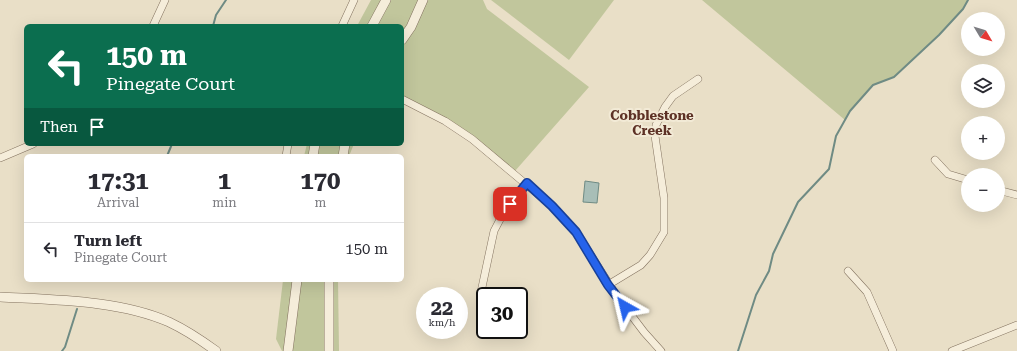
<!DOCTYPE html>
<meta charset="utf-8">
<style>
body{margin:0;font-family:"Roboto Serif",serif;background:#f2f2f3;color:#2b2b33;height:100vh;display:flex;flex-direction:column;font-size:15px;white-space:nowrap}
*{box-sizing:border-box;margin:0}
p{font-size:13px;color:#7c7c81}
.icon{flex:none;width:22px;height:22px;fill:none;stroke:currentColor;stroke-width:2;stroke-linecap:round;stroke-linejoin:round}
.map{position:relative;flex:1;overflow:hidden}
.details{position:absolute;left:24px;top:154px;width:380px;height:128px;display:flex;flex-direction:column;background:#fff;border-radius:6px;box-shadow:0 4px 16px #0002}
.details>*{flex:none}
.top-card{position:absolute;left:24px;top:24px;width:380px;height:122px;border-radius:6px;box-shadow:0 4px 16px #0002;background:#0b6e4f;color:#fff;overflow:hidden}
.needle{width:26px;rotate:128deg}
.controls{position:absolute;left:961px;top:12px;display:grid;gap:8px}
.controls a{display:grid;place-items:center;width:44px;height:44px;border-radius:50%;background:#fff;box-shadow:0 4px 16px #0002;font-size:20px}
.speed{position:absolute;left:416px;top:287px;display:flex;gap:8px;font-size:20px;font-weight:700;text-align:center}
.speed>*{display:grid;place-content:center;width:52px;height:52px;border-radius:50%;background:#fff;box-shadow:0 4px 16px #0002;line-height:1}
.speed small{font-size:10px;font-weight:400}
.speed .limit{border:2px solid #111;border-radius:6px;background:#fff;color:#111}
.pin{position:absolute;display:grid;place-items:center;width:34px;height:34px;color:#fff;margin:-17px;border-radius:8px;box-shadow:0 2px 6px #0006}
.me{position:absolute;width:44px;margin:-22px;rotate:323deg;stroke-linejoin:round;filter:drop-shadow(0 0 3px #0008)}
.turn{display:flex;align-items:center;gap:14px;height:84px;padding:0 16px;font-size:18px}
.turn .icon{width:52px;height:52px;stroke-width:2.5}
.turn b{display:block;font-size:28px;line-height:34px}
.then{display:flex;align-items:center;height:38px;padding:0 16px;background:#0003;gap:8px;font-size:15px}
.eta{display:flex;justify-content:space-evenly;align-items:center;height:68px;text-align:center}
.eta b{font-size:24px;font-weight:700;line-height:28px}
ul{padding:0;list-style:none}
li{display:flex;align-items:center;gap:12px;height:52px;padding:0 16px;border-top:1px solid #e1e1e2}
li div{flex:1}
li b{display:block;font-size:15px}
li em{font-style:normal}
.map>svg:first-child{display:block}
.green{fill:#c1c69c}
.water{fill:#a8beb7;stroke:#6f8b84}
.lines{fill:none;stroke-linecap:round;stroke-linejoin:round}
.stream{stroke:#6f8b84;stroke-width:2}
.minor-casing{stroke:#83725f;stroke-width:8}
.tertiary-casing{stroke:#83725f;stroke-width:10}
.minor{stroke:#f5edda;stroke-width:7}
.tertiary{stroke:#f5edda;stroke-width:9}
.route-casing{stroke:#184099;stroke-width:10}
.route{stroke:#2563eb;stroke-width:7}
.labels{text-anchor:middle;stroke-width:4;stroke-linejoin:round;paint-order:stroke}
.neighbourhood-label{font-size:13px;font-weight:bold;fill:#5d3125;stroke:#f2ead6}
</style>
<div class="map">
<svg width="1017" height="351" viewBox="0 0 1017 351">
<rect width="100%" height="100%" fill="#e9dfc7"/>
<!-- green -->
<g class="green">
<polygon points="371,0 483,0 487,9 589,87 515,171 454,127 402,99 402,26 357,26"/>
<polygon points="491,0 614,0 569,60"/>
<polygon points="702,0 968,0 963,9 939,35 894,77 873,85 850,111 845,120"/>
<polygon points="307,144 354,144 349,156 304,156"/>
<polygon points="283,280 338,280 339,351 282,351 276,339"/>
</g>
<!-- water -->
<polygon class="water" points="585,181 599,183 597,203 583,202"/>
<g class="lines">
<!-- stream -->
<g class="stream">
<polyline points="213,26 216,15 226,0"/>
<polyline points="167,156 172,144"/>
<polyline points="62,351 65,347 77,309"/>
<polyline points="738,351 756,295 769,271 773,254 798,202 829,169 836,136 850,111 873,85 894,77 939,35 963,9 968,0"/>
</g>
<!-- minor casing -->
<g class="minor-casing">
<g id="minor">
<polyline points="153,26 165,0"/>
<polyline points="342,26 354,0"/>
<polyline points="402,99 445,121 472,139 552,206 576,232 616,295 644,332 661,351"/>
<polyline points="286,156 288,144"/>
<polyline points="0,158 33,144"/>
<polyline points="935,160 948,174 968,180"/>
<polyline points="998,190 1017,195"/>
<polyline points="848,271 867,292 893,351"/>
<polyline points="608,285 641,265 650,255 664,232 664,198 655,136 656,125 665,107 673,96 698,79"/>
<polyline points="481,292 494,231 506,208 527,183"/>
<polyline points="952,351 1017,325"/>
</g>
</g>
<!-- tertiary casing -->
<g class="tertiary-casing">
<g id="tertiary">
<polyline points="372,26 386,0"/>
<polyline points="402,40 411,27 423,0"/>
<polyline points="313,156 315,144"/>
<polyline points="343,156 345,144"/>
<polyline points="329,280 329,351"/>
<path d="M 0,297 C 54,300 119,300 169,322 C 186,330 201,340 216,351"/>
<polyline points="288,351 297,280"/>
</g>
</g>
<!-- minor -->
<use href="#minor" class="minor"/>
<!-- tertiary -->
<use href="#tertiary" class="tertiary"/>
</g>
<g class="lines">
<!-- route casing -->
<g class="route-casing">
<polyline id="route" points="510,204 527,183 552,206 576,232 608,285 625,307"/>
</g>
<!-- route -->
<use href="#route" class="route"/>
</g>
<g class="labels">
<!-- neighbourhood labels -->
<g class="neighbourhood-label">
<text x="652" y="120">Cobblestone<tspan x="652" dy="15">Creek</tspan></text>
</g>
</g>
</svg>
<div class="controls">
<a><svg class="needle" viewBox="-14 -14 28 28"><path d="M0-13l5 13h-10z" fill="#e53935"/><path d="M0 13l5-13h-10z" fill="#7c7c81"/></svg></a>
<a><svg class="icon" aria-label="layers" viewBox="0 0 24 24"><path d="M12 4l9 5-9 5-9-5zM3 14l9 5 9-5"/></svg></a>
<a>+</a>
<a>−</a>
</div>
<div class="speed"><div>22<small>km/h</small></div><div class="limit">30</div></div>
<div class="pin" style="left:510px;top:204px;background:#d93025"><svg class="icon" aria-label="arrive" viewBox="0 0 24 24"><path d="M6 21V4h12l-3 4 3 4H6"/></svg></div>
<svg class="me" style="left:625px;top:307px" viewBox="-20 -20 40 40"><path d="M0-17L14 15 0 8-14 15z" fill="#2563eb" stroke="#fff" stroke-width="4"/></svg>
<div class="top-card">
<div class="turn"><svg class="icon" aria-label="left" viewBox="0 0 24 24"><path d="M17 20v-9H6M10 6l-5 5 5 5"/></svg><div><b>150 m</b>Pinegate Court</div></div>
<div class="then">Then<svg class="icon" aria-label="arrive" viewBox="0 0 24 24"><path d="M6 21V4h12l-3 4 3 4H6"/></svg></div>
</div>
<section class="details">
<div class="eta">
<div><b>17:31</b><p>Arrival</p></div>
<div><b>1</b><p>min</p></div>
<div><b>170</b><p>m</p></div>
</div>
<ul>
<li><svg class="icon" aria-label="left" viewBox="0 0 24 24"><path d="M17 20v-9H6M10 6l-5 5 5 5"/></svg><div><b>Turn left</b><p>Pinegate Court</p></div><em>150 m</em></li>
</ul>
</section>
</div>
